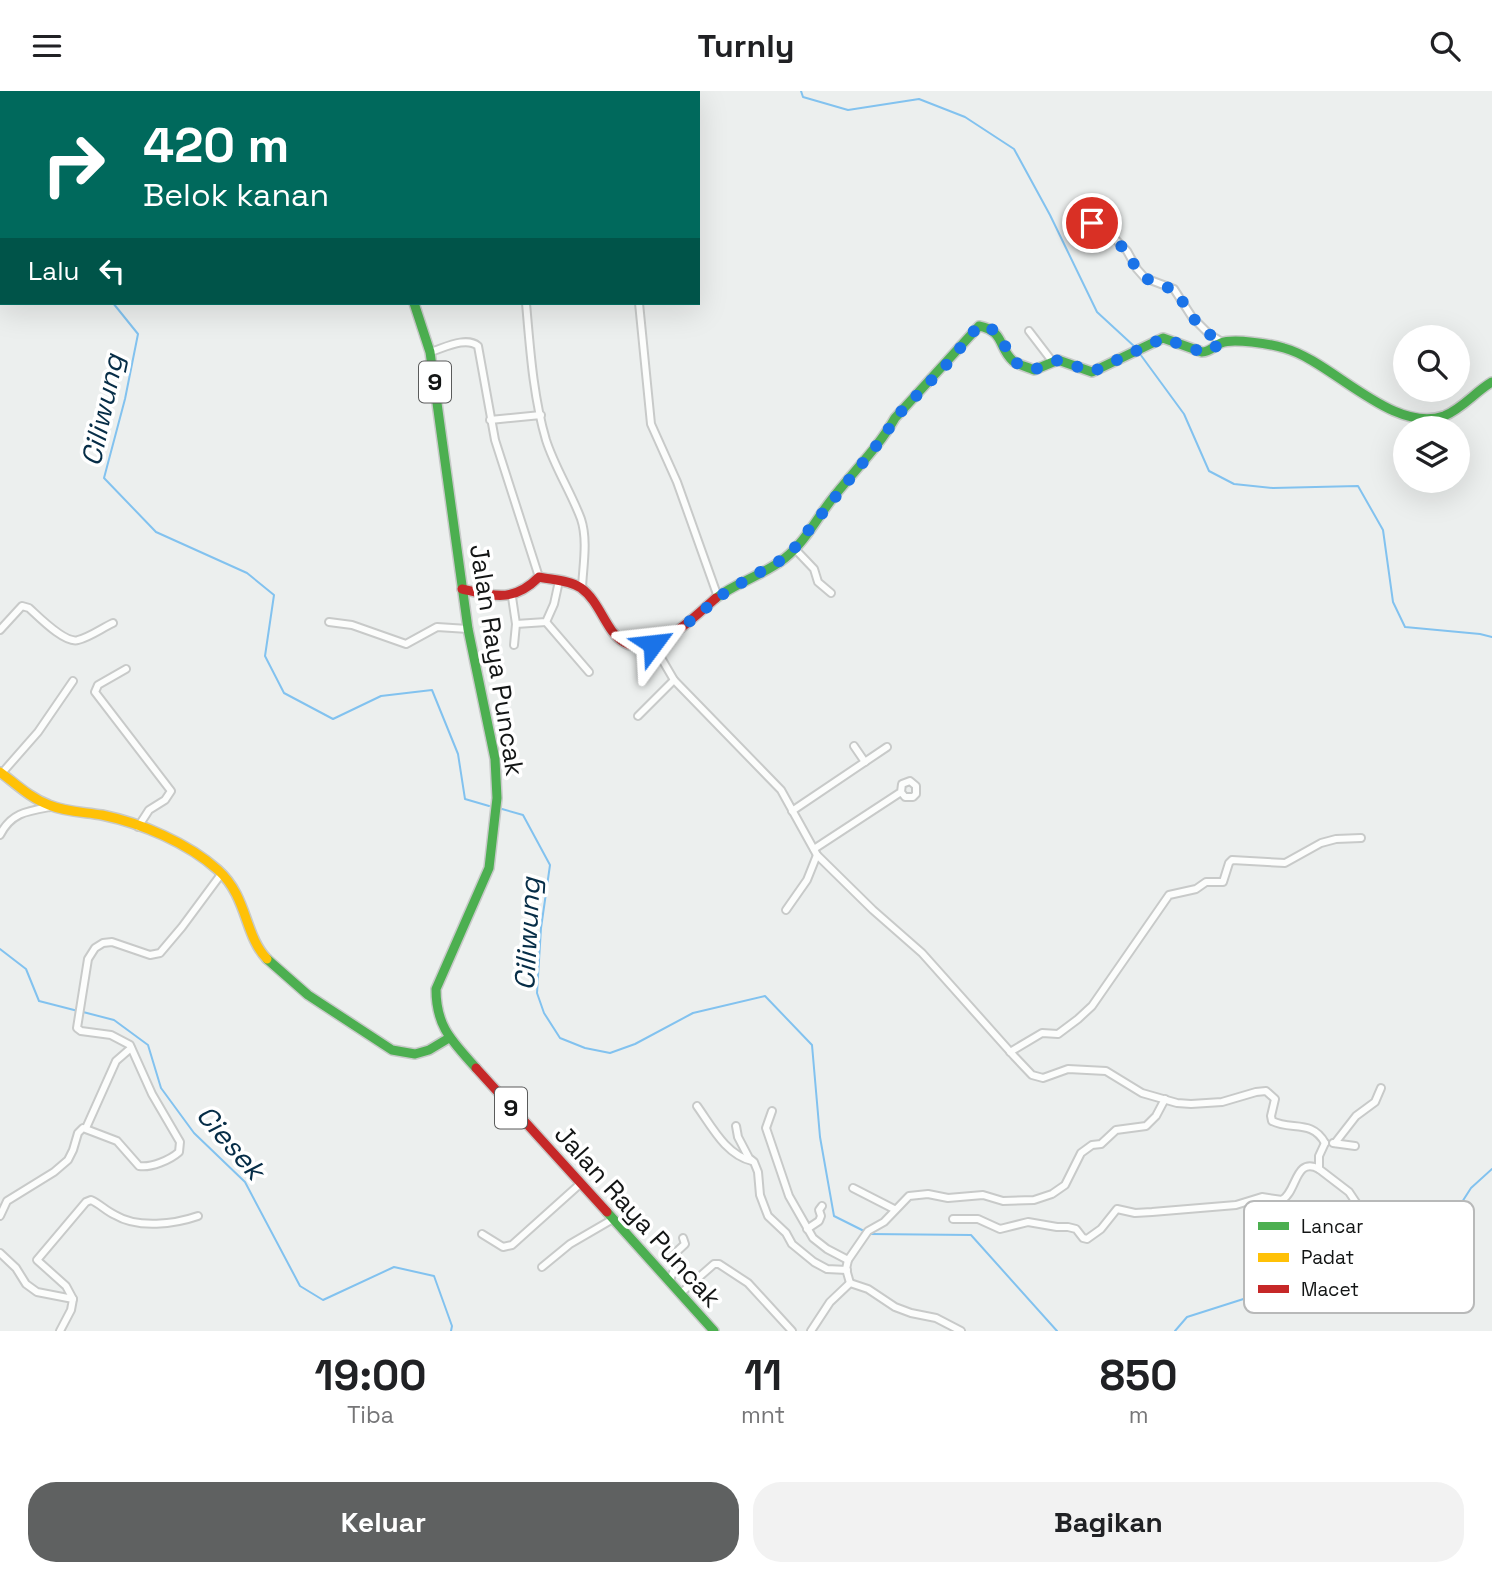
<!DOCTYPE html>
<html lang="id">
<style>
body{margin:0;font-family:"Space Grotesk",sans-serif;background:#f2f2f2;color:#202124;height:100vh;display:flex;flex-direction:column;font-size:26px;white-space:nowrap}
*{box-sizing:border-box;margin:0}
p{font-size:23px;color:#757577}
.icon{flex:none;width:38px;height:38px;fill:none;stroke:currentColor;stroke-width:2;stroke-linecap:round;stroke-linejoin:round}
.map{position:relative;height:1240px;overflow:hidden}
.details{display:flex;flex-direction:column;background:#fff;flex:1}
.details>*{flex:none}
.banner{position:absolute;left:0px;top:0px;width:700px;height:214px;box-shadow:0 7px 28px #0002;background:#00695c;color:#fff;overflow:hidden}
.tools{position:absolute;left:1393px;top:234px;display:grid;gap:14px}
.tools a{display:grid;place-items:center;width:77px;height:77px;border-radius:50%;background:#fff;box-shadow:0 7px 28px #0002;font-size:35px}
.pin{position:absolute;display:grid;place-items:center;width:60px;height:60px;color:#fff;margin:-30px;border:4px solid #fff;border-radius:50%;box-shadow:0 2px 7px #0007}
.me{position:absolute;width:77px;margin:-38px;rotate:60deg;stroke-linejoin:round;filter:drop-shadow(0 0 5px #0008)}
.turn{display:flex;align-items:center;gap:24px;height:147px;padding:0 28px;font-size:32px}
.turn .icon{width:91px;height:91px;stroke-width:2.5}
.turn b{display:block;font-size:49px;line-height:60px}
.then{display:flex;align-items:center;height:66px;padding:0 28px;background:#0003;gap:14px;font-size:26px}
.eta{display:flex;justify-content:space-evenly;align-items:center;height:119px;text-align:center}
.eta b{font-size:42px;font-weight:800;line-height:49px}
.button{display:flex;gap:14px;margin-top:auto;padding:14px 28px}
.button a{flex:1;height:80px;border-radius:28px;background:#5f6161;color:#fff;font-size:28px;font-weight:800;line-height:80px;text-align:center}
.button a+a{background:#f2f2f2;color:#202124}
header{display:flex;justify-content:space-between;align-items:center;height:91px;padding:0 28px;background:#fff;font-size:32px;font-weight:800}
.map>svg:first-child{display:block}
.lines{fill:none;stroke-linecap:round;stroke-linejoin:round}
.stream{stroke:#82c2ef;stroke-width:2}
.street-casing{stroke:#c8cac9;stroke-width:10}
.fast-casing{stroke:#c8cac9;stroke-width:12}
.slow-casing{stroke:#c8cac9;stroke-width:12}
.jam-casing{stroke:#c8cac9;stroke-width:12}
.street{stroke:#fcfdfc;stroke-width:6}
.fast{stroke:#4caf50;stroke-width:9}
.slow{stroke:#ffc107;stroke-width:9}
.jam{stroke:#c62828;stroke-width:9}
.route{stroke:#1a73e8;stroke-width:12;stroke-dasharray:0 21.6}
.labels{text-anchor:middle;stroke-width:7;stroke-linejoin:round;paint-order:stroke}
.shield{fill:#fff;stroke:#5a5b5b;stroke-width:2}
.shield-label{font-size:24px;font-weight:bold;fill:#131515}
.street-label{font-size:26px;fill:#131515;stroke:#fff}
.water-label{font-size:28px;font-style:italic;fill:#062d47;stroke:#fff}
.key{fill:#fff;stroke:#b8b9b9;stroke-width:2}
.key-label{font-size:19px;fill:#131515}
</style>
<header><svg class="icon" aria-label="menu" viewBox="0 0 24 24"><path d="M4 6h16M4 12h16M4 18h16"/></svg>Turnly<svg class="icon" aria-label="search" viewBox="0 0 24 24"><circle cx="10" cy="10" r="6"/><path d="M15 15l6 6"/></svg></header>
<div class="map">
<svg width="1492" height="1240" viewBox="0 0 1492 1240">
<rect width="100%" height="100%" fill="#ecefee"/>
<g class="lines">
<!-- stream -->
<g class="stream">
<polyline points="801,0 803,6 848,19 919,8 965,26 1014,58 1050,124 1097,221 1135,256"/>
<polyline points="0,179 2,178"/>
<polyline points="113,212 138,243 125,308 104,387 156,441 247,482 274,504 265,565 284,602 333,628 381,605 432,599 458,663 465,708 489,715"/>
<polyline points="1140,263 1184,323 1209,380 1234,393 1273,397 1358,395 1383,439 1393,511 1405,536 1480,543 1492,546"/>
<polyline points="502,718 523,724 550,774 541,837 537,902 544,922 560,947 585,957 610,962 635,953 693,922 765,905 812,954 820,1046 834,1125 864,1140"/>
<polyline points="0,858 26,878 39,910 78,920"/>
<polyline points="83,921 114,929 148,954 161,997 194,1042 245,1091 300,1195 323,1209 394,1176 434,1185 452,1235 451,1240"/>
<polyline points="869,1143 971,1144 1057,1240"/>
<polyline points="1175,1240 1187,1226 1256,1204 1349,1212 1414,1186 1471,1097 1492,1078"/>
</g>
<!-- street casing -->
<g class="street-casing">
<g id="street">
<polyline points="224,0 224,2"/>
<polyline points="193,2 196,0"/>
<polyline points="0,123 2,122"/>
<polyline points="1080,129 1103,138 1115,148 1127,160 1137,178 1145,187 1174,198 1192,226 1209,243 1222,251"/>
<path d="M 526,212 C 530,257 533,305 546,349 C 555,377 571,401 581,428 C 588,449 583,475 582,497"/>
<polyline points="639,212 651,333 677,391 718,506"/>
<polyline points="1029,240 1052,270"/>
<path d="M 430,261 C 444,257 466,245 478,255 L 495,349 L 539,486"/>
<polyline points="490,329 541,324"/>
<polyline points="795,458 814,478 818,491 831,502"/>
<polyline points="512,506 516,533 514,554"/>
<polyline points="329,531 352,534 406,553 437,536 468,538"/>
<polyline points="546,531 589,581"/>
<polyline points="516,533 546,531 554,513 559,490"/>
<path d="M 0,539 L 22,515 L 29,517 C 39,526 65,553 78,549 C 90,546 102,537 113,532"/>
<path d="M 653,553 L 674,589 L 781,699 L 817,764 L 873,819 L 922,862 L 1014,965 L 1032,984 L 1043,987 L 1068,978 L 1106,980 L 1142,1002 L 1177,1012 L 1191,1013 L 1222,1011 L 1256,1001 L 1266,1000 L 1275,1008 L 1271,1025 L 1272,1030 C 1291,1040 1312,1028 1325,1052"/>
<polyline points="126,578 98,594 95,601 171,700 165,709 149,719 138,736"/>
<polyline points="638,625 674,589"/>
<polyline points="854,655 865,671"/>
<polyline points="2,682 38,641 73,590"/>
<polyline points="792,720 887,656"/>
<path d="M 0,744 C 11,722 27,720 50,716"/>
<polyline points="814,758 901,701 902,693 910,690 916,695 916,703 913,706 905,706 901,701"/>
<polyline points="786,819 807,789 817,764"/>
<polyline points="1010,961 1042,942 1058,943 1078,928 1092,915 1169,804 1196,798 1206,791 1223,791 1229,772 1232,769 1285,772 1321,752 1336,748 1361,747"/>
<path d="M 697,1015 C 712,1036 726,1064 752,1070"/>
<polyline points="772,1020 766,1037 789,1105 813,1147 827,1158 848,1169"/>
<polyline points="736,1035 738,1046 749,1067 754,1071 758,1081 760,1104 768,1125 786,1142 792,1153 814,1171 827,1178 847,1179"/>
<polyline points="86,1037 116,970 131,957"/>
<polyline points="1333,1052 1355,1055"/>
<polyline points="1335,1052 1356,1025 1375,1011 1381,997"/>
<polyline points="853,1097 894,1118"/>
<path d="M 0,1125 L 7,1110 L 54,1081 L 68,1069 L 73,1059 L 78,1042 L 83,1037 L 117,1050 L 139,1075 C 151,1077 170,1069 179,1061 L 180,1051 L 152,1003 L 130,954 L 111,944 L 81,940 L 77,937 L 88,868 L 95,857 L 103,852 L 112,851 L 150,864 L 160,862 L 182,836 L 222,782"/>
<path d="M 953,1128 L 978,1128 L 1000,1138 L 1028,1131 L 1057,1136 L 1068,1136 L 1076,1138 L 1083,1147 L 1087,1148 L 1101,1138 L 1117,1118 L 1135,1122 L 1152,1121 L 1236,1114 L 1262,1106 L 1282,1109 C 1297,1101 1295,1065 1319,1078"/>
<polyline points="807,1138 819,1130 821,1125 819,1119 822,1115"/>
<polyline points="482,1143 503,1156 512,1154 580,1093"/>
<polyline points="0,1162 16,1177 26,1193 37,1201 73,1208 71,1219 60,1240"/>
<polyline points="542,1176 570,1153 613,1128"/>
<polyline points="670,1189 674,1179 671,1166 685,1153 683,1147"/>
<polyline points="850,1192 846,1178 848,1169 868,1140 884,1131 909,1105 928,1103 948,1107 983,1104 1003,1110 1034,1109 1052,1103 1065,1094 1081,1062 1092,1054 1101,1053 1116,1039 1146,1035 1156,1025 1165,1008"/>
<polyline points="850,1192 868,1198 895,1216 911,1222 936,1227 961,1240"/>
<polyline points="1276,1198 1313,1169 1361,1119 1349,1101 1319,1078 1319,1065 1325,1052"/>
<polyline points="681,1202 714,1173 719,1173 748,1192 792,1240"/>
<path d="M 73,1208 L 66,1195 L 37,1169 L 86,1111 L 91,1109 C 100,1113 106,1120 115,1124 C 138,1138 175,1133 198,1125"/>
<polyline points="811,1240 830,1211 850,1192"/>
</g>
</g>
<!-- fast casing -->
<g class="fast-casing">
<g id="fast">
<path d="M 414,212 L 430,261 L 468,538 L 495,668 L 497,707 L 489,777 L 436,898 C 436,936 452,950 476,977"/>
<path d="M 716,507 C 737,491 764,484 785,467 C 805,451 817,427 832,408 C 853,381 878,357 895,327 L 979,235 C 1005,240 998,257 1013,270 C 1018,274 1028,276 1034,279 L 1058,269 L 1092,281 L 1163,247 L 1202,261 C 1211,261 1213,255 1221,252 C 1233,247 1271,253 1284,257 C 1332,270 1392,343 1444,325 C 1462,318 1475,301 1492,291"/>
<polyline points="267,868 308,904 392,959 415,963 429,959 449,947"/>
<polyline points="607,1121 714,1240"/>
</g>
</g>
<!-- slow casing -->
<g class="slow-casing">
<path id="slow" d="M 0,681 C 16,693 30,707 49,714 C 66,721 84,721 102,724 C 141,732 188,752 218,779 C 248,806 244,844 267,868"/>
</g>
<!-- jam casing -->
<g class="jam-casing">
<g id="jam">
<polyline points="316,0 316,2"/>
<path d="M 462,498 C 494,505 513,512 539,486 C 553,489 569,489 581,497 C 595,507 602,526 612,540 C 642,581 690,529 716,507"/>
<polyline points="476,977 607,1121"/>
</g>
</g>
<!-- street -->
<use href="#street" class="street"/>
<!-- fast -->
<use href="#fast" class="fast"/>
<!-- slow -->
<use href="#slow" class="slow"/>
<!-- jam -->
<use href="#jam" class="jam"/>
</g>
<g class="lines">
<!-- route -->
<path class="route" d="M 653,553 L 690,530 L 727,500 L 788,465 L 885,344 L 895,327 L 948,272 L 978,235 C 1000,234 1004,255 1012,270 L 1033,279 L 1058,269 L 1092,281 L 1163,247 L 1202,261 L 1208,261 L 1222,251 L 1209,243 L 1192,226 L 1176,200 L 1145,187 L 1136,178 L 1130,165 L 1115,148 L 1092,132"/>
</g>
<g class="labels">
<!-- shield labels -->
<g class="shield">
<rect x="419" y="270.5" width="32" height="41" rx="5"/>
<rect x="495" y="996.5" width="32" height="41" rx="5"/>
</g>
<g class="shield-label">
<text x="435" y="299">9</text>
<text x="511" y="1025">9</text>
</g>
<!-- street labels -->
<g class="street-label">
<text transform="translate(497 569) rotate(81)" y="9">Jalan Raya Puncak</text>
<text transform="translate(638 1125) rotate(48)" y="9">Jalan Raya Puncak</text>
</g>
<!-- water labels -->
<g class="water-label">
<text transform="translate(102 319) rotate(-78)" y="10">Ciliwung</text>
<text transform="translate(527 843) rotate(-87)" y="10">Ciliwung</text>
<text transform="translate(231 1051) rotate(49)" y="10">Ciesek</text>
</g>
</g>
<!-- legend -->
<rect x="1244" y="1110" width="230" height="112" rx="10" class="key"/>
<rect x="1258" y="1131" width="31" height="8" fill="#4caf50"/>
<rect x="1258" y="1162" width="31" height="9" fill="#ffc107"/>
<rect x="1258" y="1194" width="31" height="8" fill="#c62828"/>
<g class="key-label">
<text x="1301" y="1142">Lancar</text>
<text x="1301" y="1173">Padat</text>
<text x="1301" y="1205">Macet</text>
</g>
</svg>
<div class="tools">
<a><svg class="icon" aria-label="search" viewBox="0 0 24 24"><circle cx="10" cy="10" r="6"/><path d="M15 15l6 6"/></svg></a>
<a><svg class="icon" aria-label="layers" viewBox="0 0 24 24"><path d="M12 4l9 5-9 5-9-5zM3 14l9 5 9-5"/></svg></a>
</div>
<div class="pin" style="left:1092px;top:132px;background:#d93025"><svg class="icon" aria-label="arrive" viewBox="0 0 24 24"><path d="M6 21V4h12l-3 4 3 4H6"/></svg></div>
<svg class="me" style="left:653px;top:553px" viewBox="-20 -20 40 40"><path d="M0-17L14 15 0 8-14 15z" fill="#1a73e8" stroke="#fff" stroke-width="4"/></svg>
<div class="banner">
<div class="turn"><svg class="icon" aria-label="right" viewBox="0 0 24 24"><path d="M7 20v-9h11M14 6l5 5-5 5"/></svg><div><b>420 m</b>Belok kanan</div></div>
<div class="then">Lalu<svg class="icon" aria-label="left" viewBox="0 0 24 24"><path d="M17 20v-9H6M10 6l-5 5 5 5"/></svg></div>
</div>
</div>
<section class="details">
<div class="eta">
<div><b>19:00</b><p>Tiba</p></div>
<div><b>11</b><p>mnt</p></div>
<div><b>850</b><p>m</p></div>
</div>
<div class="button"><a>Keluar</a><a>Bagikan</a></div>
</section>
